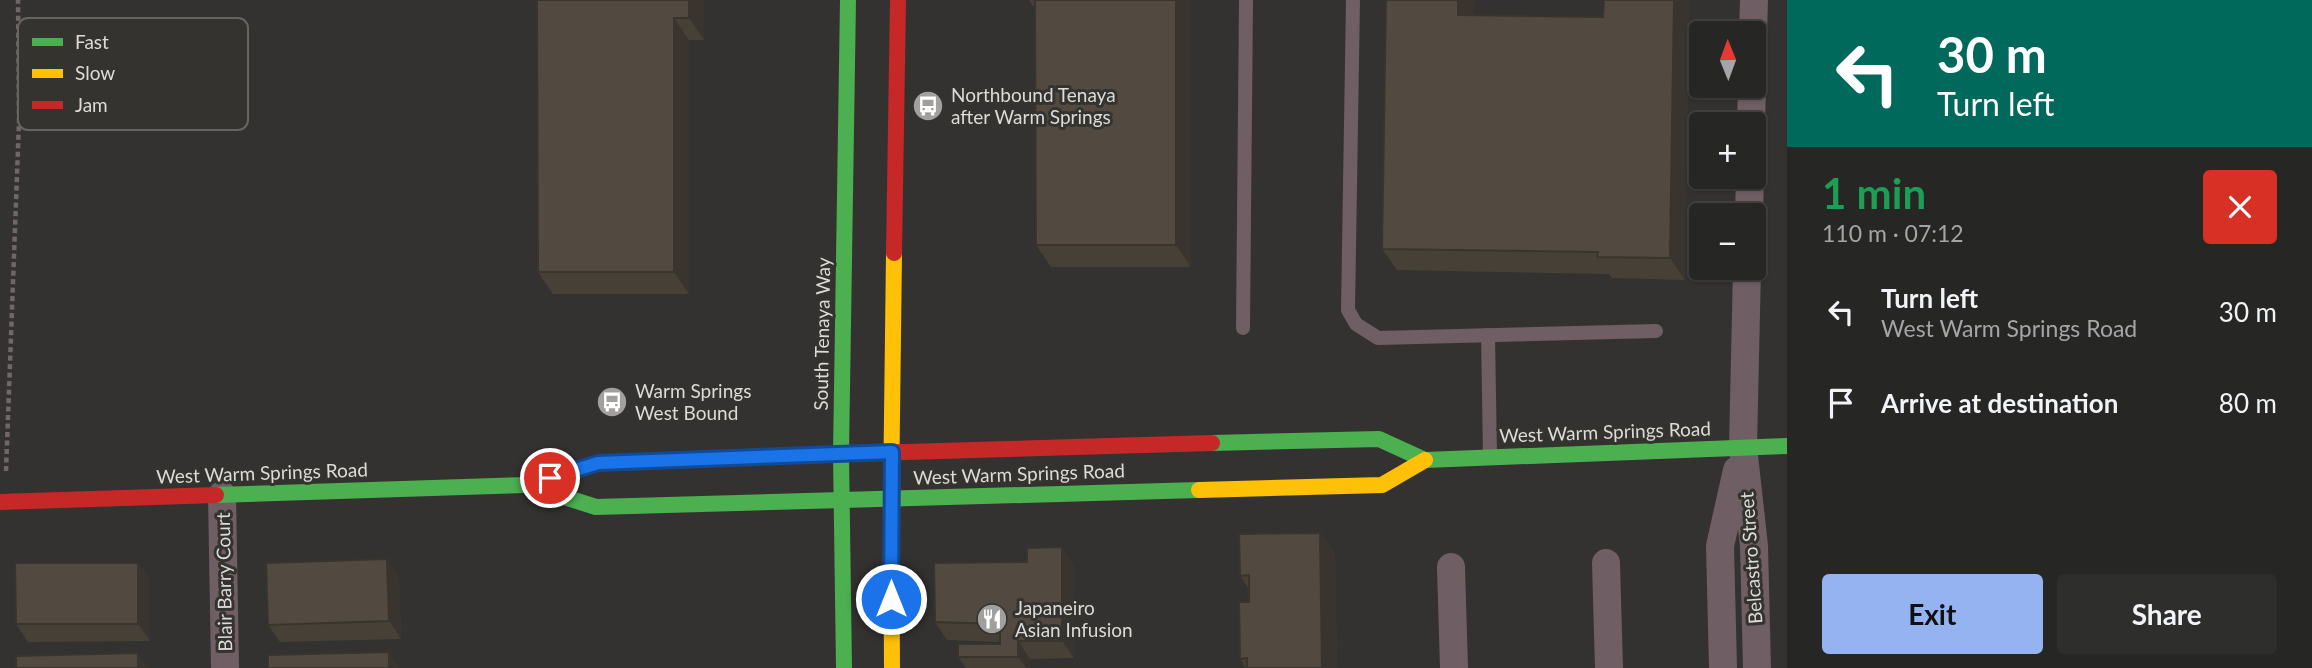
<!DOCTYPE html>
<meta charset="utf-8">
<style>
body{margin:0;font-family:Lato,sans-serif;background:#2e2e2c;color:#f1f3f6;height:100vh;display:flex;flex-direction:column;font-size:26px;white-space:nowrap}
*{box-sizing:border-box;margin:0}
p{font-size:23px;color:#a4a5a6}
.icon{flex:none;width:38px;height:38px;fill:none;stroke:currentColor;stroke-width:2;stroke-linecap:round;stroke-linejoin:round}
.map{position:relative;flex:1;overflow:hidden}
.sheet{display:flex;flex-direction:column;background:#262624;width:525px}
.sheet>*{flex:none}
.hud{background:#00695c;color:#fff;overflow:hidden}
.needle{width:46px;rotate:359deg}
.tools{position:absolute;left:1689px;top:21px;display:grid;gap:14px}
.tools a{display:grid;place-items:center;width:77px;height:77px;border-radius:7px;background:#262624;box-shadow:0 2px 5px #0004,0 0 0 2px #424341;font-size:35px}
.pin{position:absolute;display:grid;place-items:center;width:60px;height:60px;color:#fff;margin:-30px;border:4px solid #fff;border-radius:50%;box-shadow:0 2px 7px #0007}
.me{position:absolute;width:77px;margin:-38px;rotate:0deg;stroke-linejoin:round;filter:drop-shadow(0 0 5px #0008)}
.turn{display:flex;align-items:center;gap:24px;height:147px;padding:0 35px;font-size:32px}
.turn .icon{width:91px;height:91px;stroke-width:2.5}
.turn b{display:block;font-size:49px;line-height:60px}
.round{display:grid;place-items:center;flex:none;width:74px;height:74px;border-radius:7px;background:#2e2e2c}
.headline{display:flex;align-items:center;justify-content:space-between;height:119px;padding:0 35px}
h1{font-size:42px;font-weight:700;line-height:52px;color:#1e9e55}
.primary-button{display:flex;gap:14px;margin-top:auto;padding:14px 35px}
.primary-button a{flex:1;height:80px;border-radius:7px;background:#95b2f1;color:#111;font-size:28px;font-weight:700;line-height:80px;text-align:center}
.primary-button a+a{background:#2e2e2c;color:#f1f3f6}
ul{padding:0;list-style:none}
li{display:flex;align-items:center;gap:21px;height:91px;padding:0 35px}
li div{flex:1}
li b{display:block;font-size:26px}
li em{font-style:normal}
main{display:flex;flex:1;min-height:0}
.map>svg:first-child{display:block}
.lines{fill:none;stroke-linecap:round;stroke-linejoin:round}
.path{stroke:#716769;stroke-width:4.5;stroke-dasharray:5 3.5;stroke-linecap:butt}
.lane{stroke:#6f5e63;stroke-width:14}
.street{stroke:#6f5e63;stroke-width:28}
.fast{stroke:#4caf50;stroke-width:16}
.slow{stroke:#ffc107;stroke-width:16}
.jam{stroke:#c62828;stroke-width:16}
.wall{fill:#474037}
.shaded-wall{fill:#39342d}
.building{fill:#524a40;stroke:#39342d;stroke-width:2}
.route-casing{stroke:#114b97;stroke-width:18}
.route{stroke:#1a73e8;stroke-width:12}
.labels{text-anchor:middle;stroke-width:6;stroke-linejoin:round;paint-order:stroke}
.poi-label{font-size:19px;fill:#dcdbd9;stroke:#34332f;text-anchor:start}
.street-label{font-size:19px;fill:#dcdbd9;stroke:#34332f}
.key{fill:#34332f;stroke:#666562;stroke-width:2}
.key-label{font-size:19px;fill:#dcdbd9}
</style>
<main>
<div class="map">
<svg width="1787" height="668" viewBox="0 0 1787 668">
<rect width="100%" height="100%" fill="#333230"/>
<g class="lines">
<!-- path -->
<polyline class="path" points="6,471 19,121 18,0"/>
<!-- lane -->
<g class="lane">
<polyline points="1353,0 1348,310 1356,324 1378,338 1656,331"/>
<polyline points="1243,328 1246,0"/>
<polyline points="1488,335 1490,456"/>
</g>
<!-- street -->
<g class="street">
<polyline points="1753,33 1754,0"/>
<polyline points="1751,124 1752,86"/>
<polyline points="1749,215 1750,177"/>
<polyline points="1747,268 1743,447 1754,546 1757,668"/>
<polyline points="222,495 225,668"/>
<polyline points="1606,563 1609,668"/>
<polyline points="1451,567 1454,668"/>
<polyline points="1723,668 1720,546 1737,470"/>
</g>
<!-- fast -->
<g class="fast">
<polyline points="1212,443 1379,439 1425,460 1787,446"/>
<polyline points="526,485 596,507 1199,490"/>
<polyline points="216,495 526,485 599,463 836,454"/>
<polyline points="844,668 841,454 848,0"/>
</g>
<!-- slow -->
<g class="slow">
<polyline points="1199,490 1382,485 1425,460"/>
<polyline points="892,668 891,498 894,253"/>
</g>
<!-- jam -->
<g class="jam">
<polyline points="894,253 898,0"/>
<polyline points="836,454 1212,443"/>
<polyline points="0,502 216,495"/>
</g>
</g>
<!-- wall -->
<g class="wall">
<polygon points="537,0 704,0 704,40 689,40 689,294 553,294 538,272"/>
<polygon points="1029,0 1191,0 1191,267 1051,267 1036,245 1035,9"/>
<polygon points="1386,0 1474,0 1473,15 1603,17 1685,280 1612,278 1609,274 1397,270 1382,249"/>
<polygon points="1320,533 1335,554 1337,668 1246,668 1240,659 1249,602 1249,589 1240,576"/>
<polygon points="138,563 150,580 150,641 28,642 16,624"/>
<polygon points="1074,565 1074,658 1030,659 1030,668 966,668 958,657 1000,644 1000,642 947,640 935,622"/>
<polygon points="399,576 401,639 280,642 268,625"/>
</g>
<!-- shaded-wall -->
<g class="shaded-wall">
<polygon points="689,0 704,0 704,40 689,18"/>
<polygon points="1176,0 1191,0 1191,267 1176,245"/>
<polygon points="1458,0 1474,0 1473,36 1458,15"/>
<polygon points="1674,0 1690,0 1685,280 1670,258"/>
<polygon points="674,18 689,40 689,294 674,272"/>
<polygon points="1320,533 1335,554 1337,668 1322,668"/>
<polygon points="1062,547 1074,565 1074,658 1062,641"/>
<polygon points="387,559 399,576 401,639 389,621"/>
<polygon points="138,563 150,580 150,641 138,624"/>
<polygon points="1018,641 1030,659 1030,668 1026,668 1018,657"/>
<polygon points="389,652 400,668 389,668"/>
<polygon points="138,653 149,668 138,668"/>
</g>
<!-- building -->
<g class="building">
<polygon points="537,0 689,0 689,18 674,18 674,272 538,272"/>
<polygon points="1035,0 1176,0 1176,245 1036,245"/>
<polygon points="1386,0 1458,0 1458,15 1603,17 1604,0 1674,0 1670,258 1597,257 1598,252 1382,249"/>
<polygon points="1320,533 1322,668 1247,668 1247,658 1240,659 1239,602 1249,602 1249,575 1240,576 1239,534"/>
<polygon points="1062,547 1062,641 1018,641 1018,657 958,657 958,644 1000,644 1000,624 935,622 934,563 1027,562 1027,548"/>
<polygon points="387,559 389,621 268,625 266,563"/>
<polygon points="15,563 138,563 138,624 16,624"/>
<polygon points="389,652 389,668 268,668 268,655"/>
<polygon points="138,653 138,668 16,668 16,656"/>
</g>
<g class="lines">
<!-- route casing -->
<g class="route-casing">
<polyline id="route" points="550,478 598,463 892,452 891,599"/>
</g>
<!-- route -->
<use href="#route" class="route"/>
</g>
<!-- icons -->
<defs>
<g id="bus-disc" transform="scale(1.575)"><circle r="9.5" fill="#a1a09e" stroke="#34332f"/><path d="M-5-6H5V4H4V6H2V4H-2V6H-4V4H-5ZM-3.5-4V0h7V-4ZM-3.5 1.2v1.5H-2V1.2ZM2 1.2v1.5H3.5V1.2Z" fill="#fff"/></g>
<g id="restaurant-disc" transform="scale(1.575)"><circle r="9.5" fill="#a1a09e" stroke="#34332f"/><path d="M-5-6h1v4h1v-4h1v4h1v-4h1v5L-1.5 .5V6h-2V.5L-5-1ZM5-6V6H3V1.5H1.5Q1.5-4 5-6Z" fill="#fff"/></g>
</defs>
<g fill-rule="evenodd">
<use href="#bus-disc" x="928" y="106"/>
<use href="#bus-disc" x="612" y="402"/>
<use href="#restaurant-disc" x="992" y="619"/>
</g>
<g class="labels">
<!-- poi labels -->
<g class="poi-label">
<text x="951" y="102">Northbound Tenaya<tspan x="951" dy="22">after Warm Springs</tspan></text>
<text x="635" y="398">Warm Springs<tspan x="635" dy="22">West Bound</tspan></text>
<text x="1015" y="615">Japaneiro<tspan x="1015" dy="22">Asian Infusion</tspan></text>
</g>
<!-- street labels -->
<g class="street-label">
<text transform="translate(822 334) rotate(-89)" y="7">South Tenaya Way</text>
<text transform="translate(1605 432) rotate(-2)" y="7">West Warm Springs Road</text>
<text transform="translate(262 473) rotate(-2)" y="7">West Warm Springs Road</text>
<text transform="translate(1019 474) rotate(-2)" y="7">West Warm Springs Road</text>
<text transform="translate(1751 558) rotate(-94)" y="7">Belcastro Street</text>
<text transform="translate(224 582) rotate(-91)" y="7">Blair Barry Court</text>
</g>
</g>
<!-- legend -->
<rect x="18" y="18" width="230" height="112" rx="10" class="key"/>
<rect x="32" y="38" width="31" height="8" fill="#4caf50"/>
<rect x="32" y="69" width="31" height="9" fill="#ffc107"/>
<rect x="32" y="101" width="31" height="8" fill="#c62828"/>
<g class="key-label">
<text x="75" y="49">Fast</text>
<text x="75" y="80">Slow</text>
<text x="75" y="112">Jam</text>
</g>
</svg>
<div class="tools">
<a><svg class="needle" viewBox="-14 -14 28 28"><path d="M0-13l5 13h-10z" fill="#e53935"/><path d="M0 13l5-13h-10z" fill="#a4a5a6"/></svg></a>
<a>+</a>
<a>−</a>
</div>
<div class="pin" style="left:550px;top:478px;background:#d93025"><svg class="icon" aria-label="arrive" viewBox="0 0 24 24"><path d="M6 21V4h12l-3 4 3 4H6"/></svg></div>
<svg class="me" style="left:891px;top:599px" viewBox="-20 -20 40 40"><circle r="17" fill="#1a73e8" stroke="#fff" stroke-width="3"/><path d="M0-11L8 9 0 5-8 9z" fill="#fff"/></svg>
</div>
<section class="sheet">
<div class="hud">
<div class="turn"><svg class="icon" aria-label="left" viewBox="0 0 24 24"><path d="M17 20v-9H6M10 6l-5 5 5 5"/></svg><div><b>30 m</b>Turn left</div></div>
</div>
<div class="headline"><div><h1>1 min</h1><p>110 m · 07:12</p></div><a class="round" style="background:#d93025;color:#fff"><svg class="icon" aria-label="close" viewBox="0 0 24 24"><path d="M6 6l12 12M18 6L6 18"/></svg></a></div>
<ul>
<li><svg class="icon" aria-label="left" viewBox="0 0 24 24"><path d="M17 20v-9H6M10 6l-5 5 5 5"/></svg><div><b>Turn left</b><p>West Warm Springs Road</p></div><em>30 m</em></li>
<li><svg class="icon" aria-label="arrive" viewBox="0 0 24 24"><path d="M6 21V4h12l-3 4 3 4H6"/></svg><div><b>Arrive at destination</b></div><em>80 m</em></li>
</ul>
<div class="primary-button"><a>Exit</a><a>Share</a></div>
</section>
</main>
